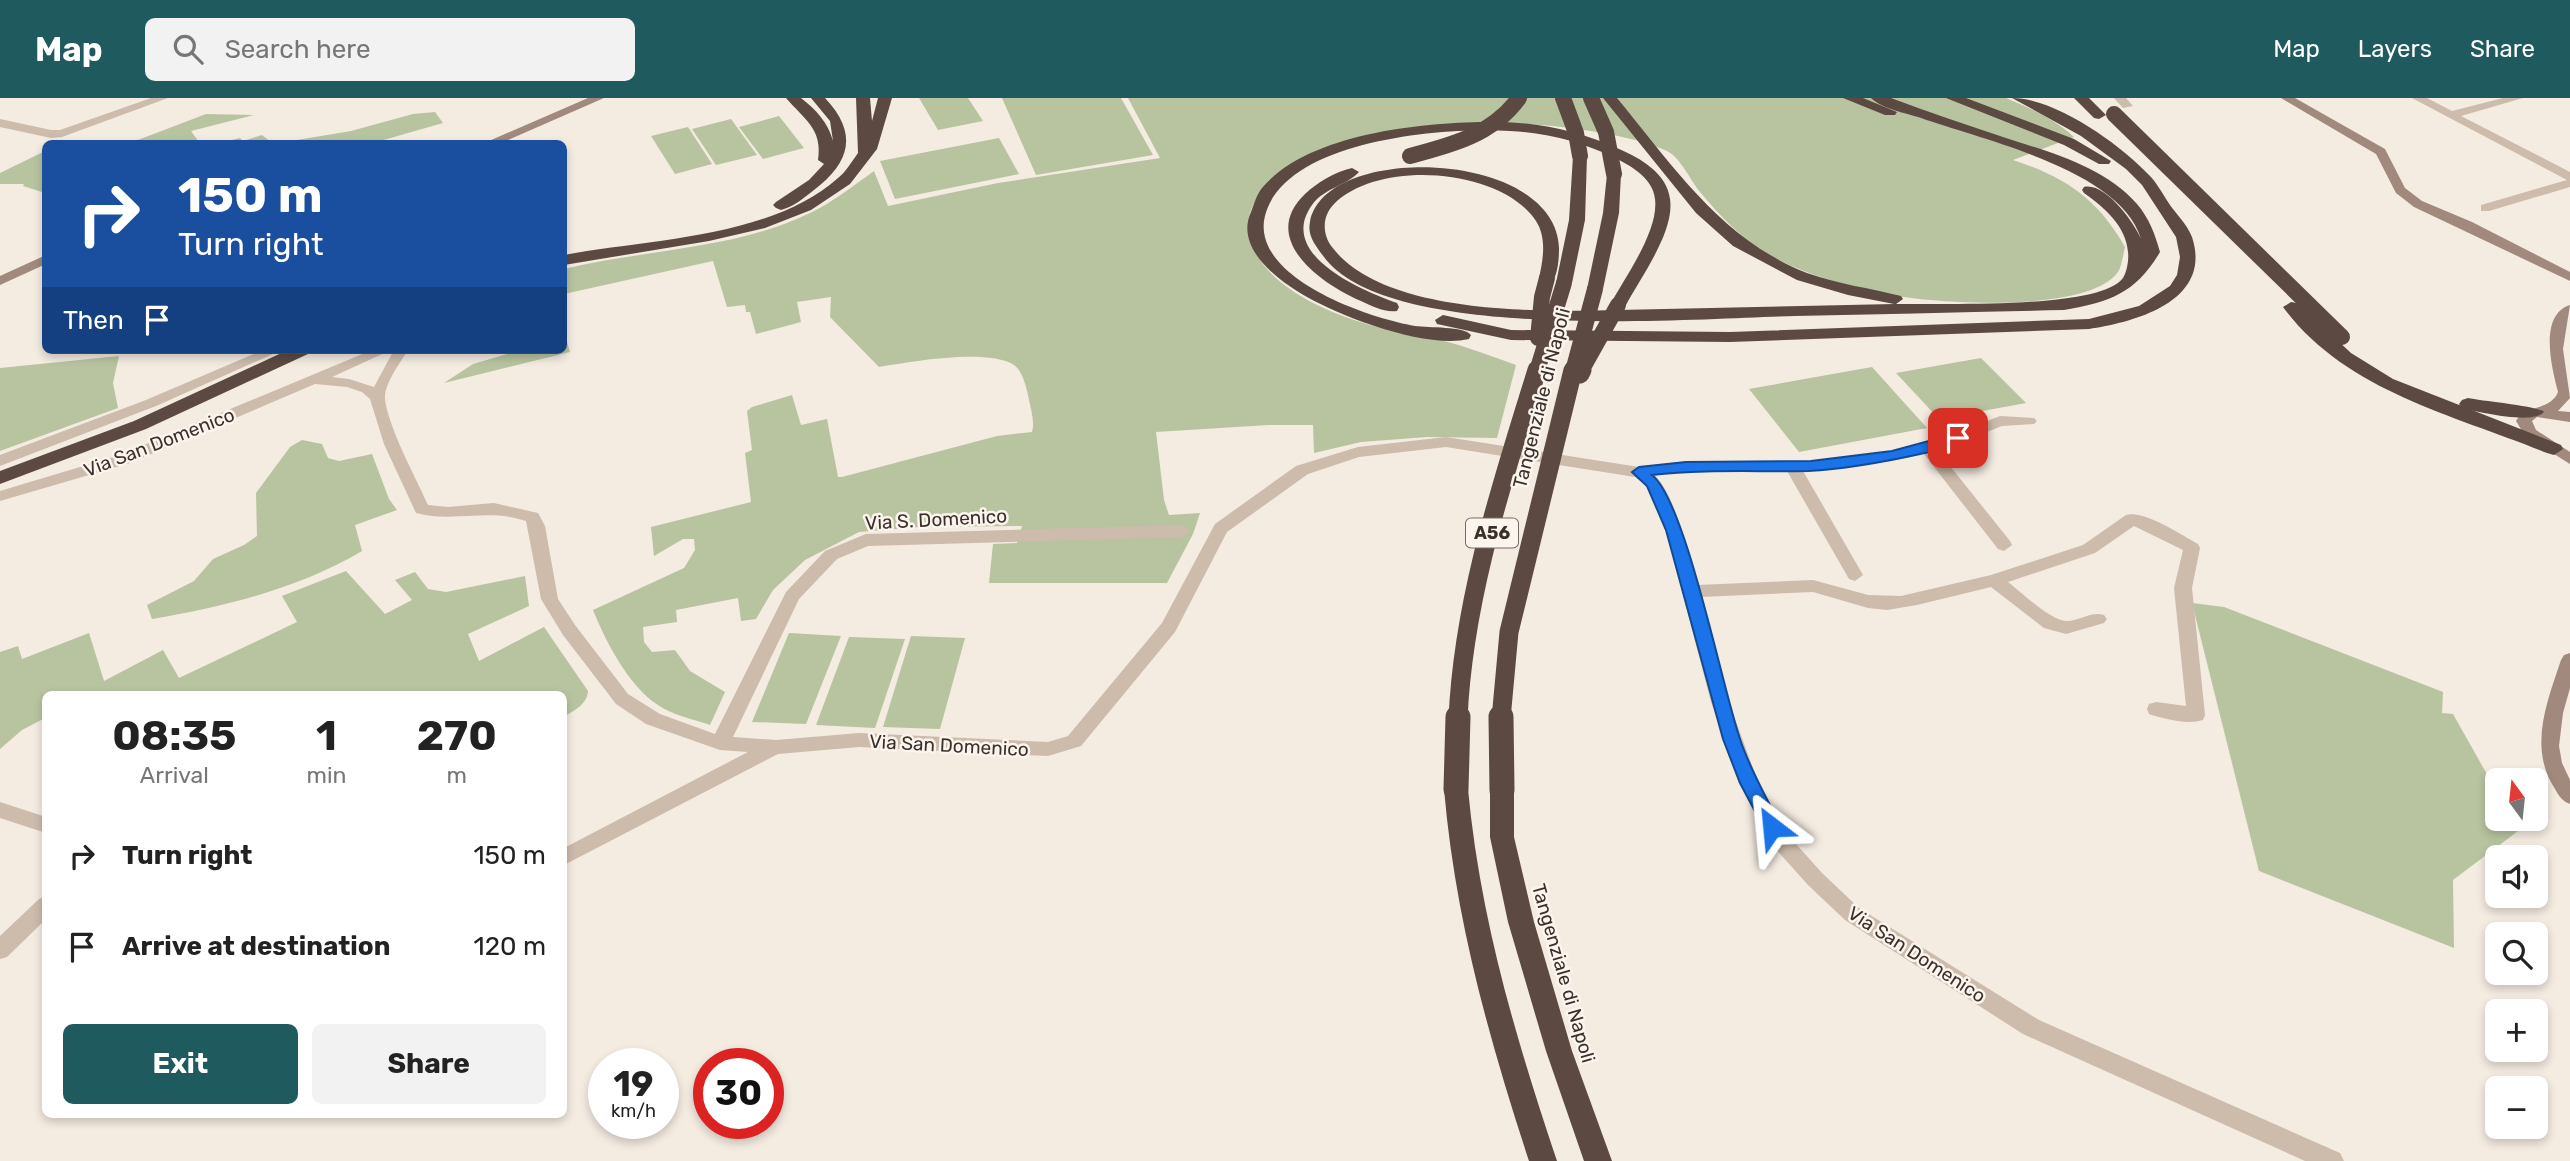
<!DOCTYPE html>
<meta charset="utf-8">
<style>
body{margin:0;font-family:Rubik,sans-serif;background:#f2f2f2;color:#222;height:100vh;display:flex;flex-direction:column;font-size:26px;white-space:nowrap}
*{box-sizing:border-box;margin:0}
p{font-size:23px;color:#767676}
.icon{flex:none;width:38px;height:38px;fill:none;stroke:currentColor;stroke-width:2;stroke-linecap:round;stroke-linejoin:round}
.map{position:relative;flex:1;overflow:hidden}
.details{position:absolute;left:42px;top:593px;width:525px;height:427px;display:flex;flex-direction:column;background:#fff;border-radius:10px;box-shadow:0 4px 10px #0003}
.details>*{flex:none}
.banner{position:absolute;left:42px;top:42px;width:525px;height:214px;border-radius:10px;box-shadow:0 4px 10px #0003;background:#1a4fa0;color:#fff;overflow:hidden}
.needle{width:46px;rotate:345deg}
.fabs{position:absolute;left:2485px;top:670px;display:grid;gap:14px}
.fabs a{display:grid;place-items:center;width:63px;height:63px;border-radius:10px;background:#fff;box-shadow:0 4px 10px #0003;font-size:35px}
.speed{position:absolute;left:588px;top:950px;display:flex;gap:14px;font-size:35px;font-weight:700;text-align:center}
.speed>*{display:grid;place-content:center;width:91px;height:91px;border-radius:50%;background:#fff;box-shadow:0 4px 10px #0003;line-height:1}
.speed small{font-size:18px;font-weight:400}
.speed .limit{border:10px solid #d22;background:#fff;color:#111}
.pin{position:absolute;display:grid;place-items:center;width:60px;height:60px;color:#fff;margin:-30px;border-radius:14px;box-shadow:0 4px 10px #0006}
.me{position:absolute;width:77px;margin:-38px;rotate:331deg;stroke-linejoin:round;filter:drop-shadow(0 0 5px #0008)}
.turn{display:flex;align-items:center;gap:24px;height:147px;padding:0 21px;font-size:32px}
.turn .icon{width:91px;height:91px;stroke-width:2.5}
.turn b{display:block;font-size:49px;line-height:60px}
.then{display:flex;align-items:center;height:66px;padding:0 21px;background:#0003;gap:14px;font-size:26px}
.eta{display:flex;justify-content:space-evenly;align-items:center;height:119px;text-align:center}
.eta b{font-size:42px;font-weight:700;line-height:49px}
.cta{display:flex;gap:14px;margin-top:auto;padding:14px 21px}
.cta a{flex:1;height:80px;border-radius:10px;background:#1f5a5e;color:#fff;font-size:28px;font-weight:700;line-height:80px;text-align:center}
.cta a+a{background:#f2f2f2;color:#222}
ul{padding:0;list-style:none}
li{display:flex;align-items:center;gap:21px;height:91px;padding:0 21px}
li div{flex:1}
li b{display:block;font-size:26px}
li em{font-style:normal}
header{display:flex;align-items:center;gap:42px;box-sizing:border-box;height:98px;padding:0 35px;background:#1f5a5e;color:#fff}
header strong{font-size:33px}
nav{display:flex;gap:38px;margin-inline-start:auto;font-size:24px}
.search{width:490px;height:63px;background:#f2f2f2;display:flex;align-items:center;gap:18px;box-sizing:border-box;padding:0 24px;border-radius:10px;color:#767676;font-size:26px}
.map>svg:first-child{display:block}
.green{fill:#b8c4a0}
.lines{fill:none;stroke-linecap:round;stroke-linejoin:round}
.street{fill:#cdbbac;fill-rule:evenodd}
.secondary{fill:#a18a7d;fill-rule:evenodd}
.highway{fill:#5c4a42;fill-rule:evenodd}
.highway-bridge-far2{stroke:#5c4a42;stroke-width:16}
.highway-bridge-far1{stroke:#5c4a42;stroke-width:19}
.highway-bridge{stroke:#5c4a42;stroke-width:25}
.route{fill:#1a73e8;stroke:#114b97;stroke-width:2}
.labels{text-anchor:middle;stroke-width:5;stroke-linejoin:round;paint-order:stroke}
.shield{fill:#fbf5ee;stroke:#756b66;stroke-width:2}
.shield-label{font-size:18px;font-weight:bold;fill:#3b302b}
.street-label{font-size:19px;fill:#3b302b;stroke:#fbf5ee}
</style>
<header>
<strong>Map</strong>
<div class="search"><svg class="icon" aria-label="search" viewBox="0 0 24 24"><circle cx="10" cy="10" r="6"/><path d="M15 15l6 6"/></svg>Search here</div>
<nav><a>Map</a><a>Layers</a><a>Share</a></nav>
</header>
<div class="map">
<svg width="2570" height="1063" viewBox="0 0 2570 1063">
<rect width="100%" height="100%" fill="#f4ebe1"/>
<!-- green -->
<g class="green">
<polygon points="919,0 968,0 983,23 938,32"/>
<polygon points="1002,0 1121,0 1153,57 1036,77"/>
<path d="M 1128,0 L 2006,0 C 2030,10 2055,21 2074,39 L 2013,62 C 2065,79 2098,101 2125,149 C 2123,156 2122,168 2118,174 C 2088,216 1933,206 1887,196 C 1846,187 1804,177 1768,156 C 1740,139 1720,118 1700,94 C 1690,82 1681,60 1667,53 C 1620,30 1490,18 1438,28 C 1412,33 1387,41 1361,47 C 1322,57 1282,63 1258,99 C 1248,113 1247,126 1251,142 C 1264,191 1337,219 1382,230 C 1402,235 1422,237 1441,242 C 1467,249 1491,258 1516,267 L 1497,340 L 1427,339 L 1361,344 L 1314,355 L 1313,327 L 1269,327 L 1156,334 L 1164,402 L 1169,417 L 1200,415 L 1193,436 L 1167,485 L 989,485 L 993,446 L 1017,445 L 1022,428 L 920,429 L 859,434 L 805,462 L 773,492 L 756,521 L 741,523 L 738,500 L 676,512 L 677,524 L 643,529 L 644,544 L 652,554 L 675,552 L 690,573 L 725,594 L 710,627 C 693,621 672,617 658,607 C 629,589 605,542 593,512 L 684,470 L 695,452 L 694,441 L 683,441 L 654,458 L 651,429 L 751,404 L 745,355 L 752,352 L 747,313 L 752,309 L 792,297 L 801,327 L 827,321 L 838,379 L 842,379 L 997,338 L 1032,334 C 1035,324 1031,312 1029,302 C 1027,292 1023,273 1014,267 C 987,250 910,264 879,269 L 830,219 L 831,199 L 797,204 L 801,224 L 756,236 L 750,214 L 746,214 L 745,207 L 727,209 L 713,163 L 564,196 L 564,171 C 645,151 734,152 810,115 C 833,104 853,88 874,73 L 888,108 L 998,85 L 1160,60 Z"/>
<polygon points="435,14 443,25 373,45 130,45 206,16 254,17 191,33 199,44 208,42 221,45 240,40 243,43 262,37 271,44 279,45 351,33 413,16"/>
<polygon points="779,18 804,50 763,61 739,29"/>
<polygon points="731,21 757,57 716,67 692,31"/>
<polygon points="688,29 712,66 675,76 651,38"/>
<polygon points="999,40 1019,76 895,101 880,63"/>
<polygon points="45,53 45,95 23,88 24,86 0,86 0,75"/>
<polygon points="564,234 570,254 444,285 473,266 511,255 511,252 564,252"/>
<polygon points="119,258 113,285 118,310 0,353 0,270"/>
<polygon points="1981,260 2026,305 1939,321 1896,275"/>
<polygon points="1872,269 1927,330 1799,354 1749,291"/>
<path d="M 302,342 L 322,346 L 328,360 L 339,363 L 372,356 L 389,401 L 397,412 L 355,427 L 362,453 C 300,490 224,509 152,521 L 147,507 L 194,483 L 213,461 L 244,447 L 257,438 L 256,395 L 290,349 Z"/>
<path d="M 346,473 L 385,516 L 412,502 L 395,482 L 415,474 L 428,491 L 446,494 L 525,478 L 529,508 L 468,536 L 479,563 L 544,529 L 588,593 C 587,607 574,612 564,619 L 564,597 L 46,597 L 45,620 L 22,632 L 0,651 L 0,554 L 18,548 L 22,561 L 89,535 L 104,583 L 163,552 L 179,580 L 297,524 L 282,498 Z"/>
<polygon points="2192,505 2224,509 2443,594 2442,615 2453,616 2497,694 2497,721 2534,721 2453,782 2454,850 2259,773"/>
<polygon points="789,535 841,538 806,626 752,624"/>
<polygon points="911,538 965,540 940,631 883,629"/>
<polygon points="849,539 905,541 875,630 816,627"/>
</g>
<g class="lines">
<!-- street -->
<g class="street">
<polygon points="151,0 168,0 62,39 51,40 0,29 0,21 51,32 60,32"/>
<polygon points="2114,0 2126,0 2133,8 2123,10"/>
<polygon points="2412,0 2427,0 2452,13 2503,0 2523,0 2461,18 2570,74 2570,89 2489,113 2481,113 2481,107 2567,82"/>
<polygon points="263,252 282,252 156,308 0,368 0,357 146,302"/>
<path d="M 372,252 L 391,252 L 332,279 L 349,281 L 374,289 L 394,252 L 408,252 C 400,265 384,286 385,301 C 388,329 416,380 428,407 L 448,409 L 494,405 L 538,415 L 545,428 L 558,501 L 575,527 L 628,596 L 660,616 L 715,636 L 786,494 L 825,453 L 866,436 L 1182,427 L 1190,433 L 1182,439 L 868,448 L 837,461 L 799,501 L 733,639 L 776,642 L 859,635 L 1048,644 L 1068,638 L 1162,525 L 1215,426 L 1296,368 L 1358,349 L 1446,339 L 1639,369 L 1686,363 L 1811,363 L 1892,353 L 1933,344 L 2000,318 L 2034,320 L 2037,323 L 2034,326 L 2002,328 L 1938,353 L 2010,443 L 2012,447 L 2004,453 L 1998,451 L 1924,356 L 1892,363 L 1803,373 L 1863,477 L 1855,483 L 1849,481 L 1787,373 L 1686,373 L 1654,377 C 1674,392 1690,461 1697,487 L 1813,482 L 1868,497 L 1901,498 L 1991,477 L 2083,447 L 2126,417 C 2145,412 2181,437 2198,446 L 2200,450 L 2192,490 L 2205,617 L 2203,622 C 2188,627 2164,621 2149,616 L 2147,611 L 2149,606 L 2156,604 L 2186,608 L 2174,490 L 2183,452 L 2134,428 L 2095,455 L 2008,484 C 2020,493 2052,524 2067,523 C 2080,523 2091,513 2104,517 L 2107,521 L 2104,525 L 2066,536 L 2044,530 L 1991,489 L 1917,507 L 1887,512 L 1868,510 L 1813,494 L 1700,499 L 1729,604 L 1758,684 L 1788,737 L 1822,775 L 1859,810 L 2039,922 L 2340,1055 L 2344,1063 L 2305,1063 L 2023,936 L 1845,822 L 1808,787 L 1774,749 L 1739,685 L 1711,604 L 1666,432 L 1647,388 L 1635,379 L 1446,349 L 1359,359 L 1308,376 L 1227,434 L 1175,534 L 1081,648 L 1048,658 L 859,649 L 778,656 L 564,767 L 564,750 L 748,654 L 720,652 L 646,626 L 616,606 L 563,537 L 541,501 L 526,423 C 489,410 453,425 416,415 L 384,346 L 370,301 L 362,294 L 347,289 L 315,286 L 130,365 L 0,403 L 0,393 L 120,357 Z"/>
<polygon points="0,704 46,719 46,735 0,720"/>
<polygon points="46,798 46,821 7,859 0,861 0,838 39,801"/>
</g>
<!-- secondary -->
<g class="secondary">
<polygon points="588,0 604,0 499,46 482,46"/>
<polygon points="2281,0 2295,0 2385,51 2405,90 2422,103 2472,124 2570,174 2570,183 2414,109 2396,95 2376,56"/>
<polygon points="46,157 46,166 0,187 0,178"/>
<path d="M 2570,207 L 2563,251 L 2570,300 L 2558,313 L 2570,314 L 2570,324 L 2537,319 L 2532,323 L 2536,332 L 2570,354 L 2570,366 L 2525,338 L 2516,323 L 2521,315 C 2534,309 2552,309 2558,294 C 2552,271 2538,217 2570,207 Z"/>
<path d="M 2570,555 L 2570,590 L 2563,615 L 2559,648 L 2562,665 L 2570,682 L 2570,706 C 2562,703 2559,698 2555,691 C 2528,650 2547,604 2561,562 L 2564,557 Z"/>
</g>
<!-- highway -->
<g class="highway">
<path d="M 786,0 L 801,0 C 816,12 828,24 833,43 L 830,23 L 811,0 L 825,0 C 858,35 851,64 814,92 C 804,100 793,109 781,112 L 776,110 L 773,107 L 776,104 L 809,82 L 824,66 L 818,62 C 823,31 804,21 786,0 Z"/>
<path d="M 856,0 L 870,0 L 872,23 L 878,0 L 892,0 L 877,51 L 850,86 L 811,112 L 765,130 L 709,143 L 564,167 L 564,157 C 649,141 771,140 838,80 C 846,74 852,63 858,55 Z"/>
<path d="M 1603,0 L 1617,0 C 1674,69 1721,141 1807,175 C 1838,186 1869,190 1901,198 L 1903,201 L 1896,206 C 1938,205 2100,212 2123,180 C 2127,174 2129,161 2128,154 C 2126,128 2104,109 2084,95 L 2082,92 L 2084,89 C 2105,84 2134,124 2141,141 C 2121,72 1983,42 1921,20 C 1906,15 1882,11 1871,0 L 1891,0 C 1928,14 1965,26 2003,39 C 2049,54 2104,68 2137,106 C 2149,120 2155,136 2160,154 C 2136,195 2110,204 2064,212 C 1974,214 1885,216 1795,218 C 1693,220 1388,246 1324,159 C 1316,148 1307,138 1310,124 C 1324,44 1556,51 1559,150 C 1559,161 1558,174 1553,183 L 1541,183 L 1539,180 C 1543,162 1547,140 1536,123 C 1501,70 1379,61 1334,106 C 1322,118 1322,136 1332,149 C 1383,217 1540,214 1618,212 L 1610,207 C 1625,179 1659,133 1655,101 C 1653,81 1633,69 1617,61 C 1583,44 1547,35 1510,33 C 1445,29 1297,41 1268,109 C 1262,123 1262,136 1269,150 C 1291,192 1371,220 1415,228 C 1429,230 1464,228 1471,237 L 1469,241 C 1427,251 1344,220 1307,199 C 1280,184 1234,151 1251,114 C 1254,106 1257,96 1262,90 C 1308,35 1424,24 1491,24 C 1534,23 1580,33 1619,51 C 1640,60 1667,75 1670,101 C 1675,133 1641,179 1626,207 L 1618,212 L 1894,206 L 1848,197 L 1797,182 L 1733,148 L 1696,115 Z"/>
<polygon points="1843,0 1863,0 1897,14 1895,17 1885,17"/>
<polygon points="1946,0 1966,0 2074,41 2111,63 2109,66 2099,66 2064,47"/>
<path d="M 2012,0 C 2055,0 2120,46 2149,77 C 2157,85 2162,95 2168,104 C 2175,115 2187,126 2192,139 C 2213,203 2136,224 2089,231 L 1730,244 L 1511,242 L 1437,226 L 1435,222 L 1443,217 L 1511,232 L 1730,234 L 2089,221 L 2139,208 L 2170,188 L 2177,177 L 2180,159 L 2176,139 L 2142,87 L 2126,71 L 2081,38 Z"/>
<polygon points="2074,0 2089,0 2106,17 2099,21 2094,20"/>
<polygon points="1580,54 1587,58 1585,122 1572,185 1564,190 1556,185 1569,122 1573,58"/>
<path d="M 1352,70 L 1359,74 C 1346,88 1324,90 1312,107 C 1276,157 1363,193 1397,205 L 1399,209 L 1397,213 C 1385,215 1372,208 1361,203 C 1321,186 1258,141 1305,96 C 1318,84 1335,74 1352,70 Z"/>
<polygon points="1614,72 1621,76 1619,115 1603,191 1595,196 1587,191 1603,115 1607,76"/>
<path d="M 2291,204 L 2297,205 L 2351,255 L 2393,281 L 2561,347 L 2563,351 L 2554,357 L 2547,355 C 2455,317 2346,294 2283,209 Z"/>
<polygon points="288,252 311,252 308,256 146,331 0,386 0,373 134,323"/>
<path d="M 2468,300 C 2481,303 2539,308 2544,314 C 2533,327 2478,314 2462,310 L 2459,306 L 2462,302 Z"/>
<path d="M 1456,682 L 1464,684 L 1468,691 C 1480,820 1516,941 1557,1063 L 1529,1063 C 1489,941 1455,820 1444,691 L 1448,684 Z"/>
<polygon points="1502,683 1510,685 1514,692 1514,739 1534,824 1572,953 1612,1063 1584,1063 1546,953 1508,824 1490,739 1490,692 1494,685"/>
</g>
<!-- highway-bridge-far2 -->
<g class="highway-bridge-far2">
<polyline points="1563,0 1576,35 1580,58"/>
<polyline points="1591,0 1606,34 1614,76"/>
<polyline points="2114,16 2342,239"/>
<path d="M 1410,58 C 1452,47 1492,37 1519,0"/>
<polyline points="1538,240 1542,199 1547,180"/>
<polyline points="1537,273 1564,185"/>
<polyline points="1573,273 1595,191"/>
<polyline points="1581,273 1618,207"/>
</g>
<!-- highway-bridge-far1 -->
<g class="highway-bridge-far1">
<polyline points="1580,276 1582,272"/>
<path d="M 1458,621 C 1463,502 1502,385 1537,272"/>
<polyline points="1501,621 1509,534 1573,272"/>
</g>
<!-- highway-bridge -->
<g class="highway-bridge">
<polyline points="1501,619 1502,692"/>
<polyline points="1456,691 1458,619"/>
</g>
</g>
<!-- route -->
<path class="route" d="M 1958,335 L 1965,340 C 1955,350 1935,353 1920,356 C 1884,364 1845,371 1808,373 C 1756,374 1704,371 1652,377 C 1686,404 1722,589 1740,641 C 1750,672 1767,700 1781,729 L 1779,734 L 1772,736 L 1766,734 L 1740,685 L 1723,641 L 1666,432 L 1647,388 L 1632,374 L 1639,369 L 1686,364 L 1811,363 L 1892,353 Z"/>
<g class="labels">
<!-- shield labels -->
<rect class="shield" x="1466" y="420.5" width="52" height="29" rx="5"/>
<g class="shield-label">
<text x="1492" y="441">A56</text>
</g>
<!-- street labels -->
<g class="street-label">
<text transform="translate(1541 300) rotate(-76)" y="7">Tangenziale di Napoli</text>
<text transform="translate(159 344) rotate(-21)" y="7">Via San Domenico</text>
<text transform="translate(936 421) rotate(-3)" y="7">Via S. Domenico</text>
<text transform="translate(949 647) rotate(3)" y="7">Via San Domenico</text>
<text transform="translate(1917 856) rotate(33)" y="7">Via San Domenico</text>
<text transform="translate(1564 875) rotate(74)" y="7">Tangenziale di Napoli</text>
</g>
</g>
</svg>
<div class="fabs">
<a><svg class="needle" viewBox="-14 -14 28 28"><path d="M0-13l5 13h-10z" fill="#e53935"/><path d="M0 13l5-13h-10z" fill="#767676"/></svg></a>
<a><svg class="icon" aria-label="sound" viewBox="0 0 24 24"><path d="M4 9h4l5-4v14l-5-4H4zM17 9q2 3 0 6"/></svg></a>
<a><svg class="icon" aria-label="search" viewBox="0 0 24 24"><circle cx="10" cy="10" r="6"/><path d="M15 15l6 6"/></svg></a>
<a>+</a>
<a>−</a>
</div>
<div class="speed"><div>19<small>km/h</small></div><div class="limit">30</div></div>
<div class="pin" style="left:1958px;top:340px;background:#d93025"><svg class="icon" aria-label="arrive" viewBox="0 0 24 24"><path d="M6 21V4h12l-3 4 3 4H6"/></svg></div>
<svg class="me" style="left:1772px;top:729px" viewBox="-20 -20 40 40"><path d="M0-17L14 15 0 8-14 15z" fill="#1a73e8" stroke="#fff" stroke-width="4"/></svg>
<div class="banner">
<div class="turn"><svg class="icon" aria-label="right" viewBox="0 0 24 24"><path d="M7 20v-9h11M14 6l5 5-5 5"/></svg><div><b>150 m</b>Turn right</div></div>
<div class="then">Then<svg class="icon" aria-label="arrive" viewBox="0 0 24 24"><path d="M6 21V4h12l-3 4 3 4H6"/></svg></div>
</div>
<section class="details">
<div class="eta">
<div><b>08:35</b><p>Arrival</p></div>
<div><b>1</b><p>min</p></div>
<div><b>270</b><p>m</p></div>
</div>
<ul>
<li><svg class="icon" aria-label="right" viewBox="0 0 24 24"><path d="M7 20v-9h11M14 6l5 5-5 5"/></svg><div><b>Turn right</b></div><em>150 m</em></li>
<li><svg class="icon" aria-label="arrive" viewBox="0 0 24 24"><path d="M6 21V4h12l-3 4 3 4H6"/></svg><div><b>Arrive at destination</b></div><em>120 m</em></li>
</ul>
<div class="cta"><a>Exit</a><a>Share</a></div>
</section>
</div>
